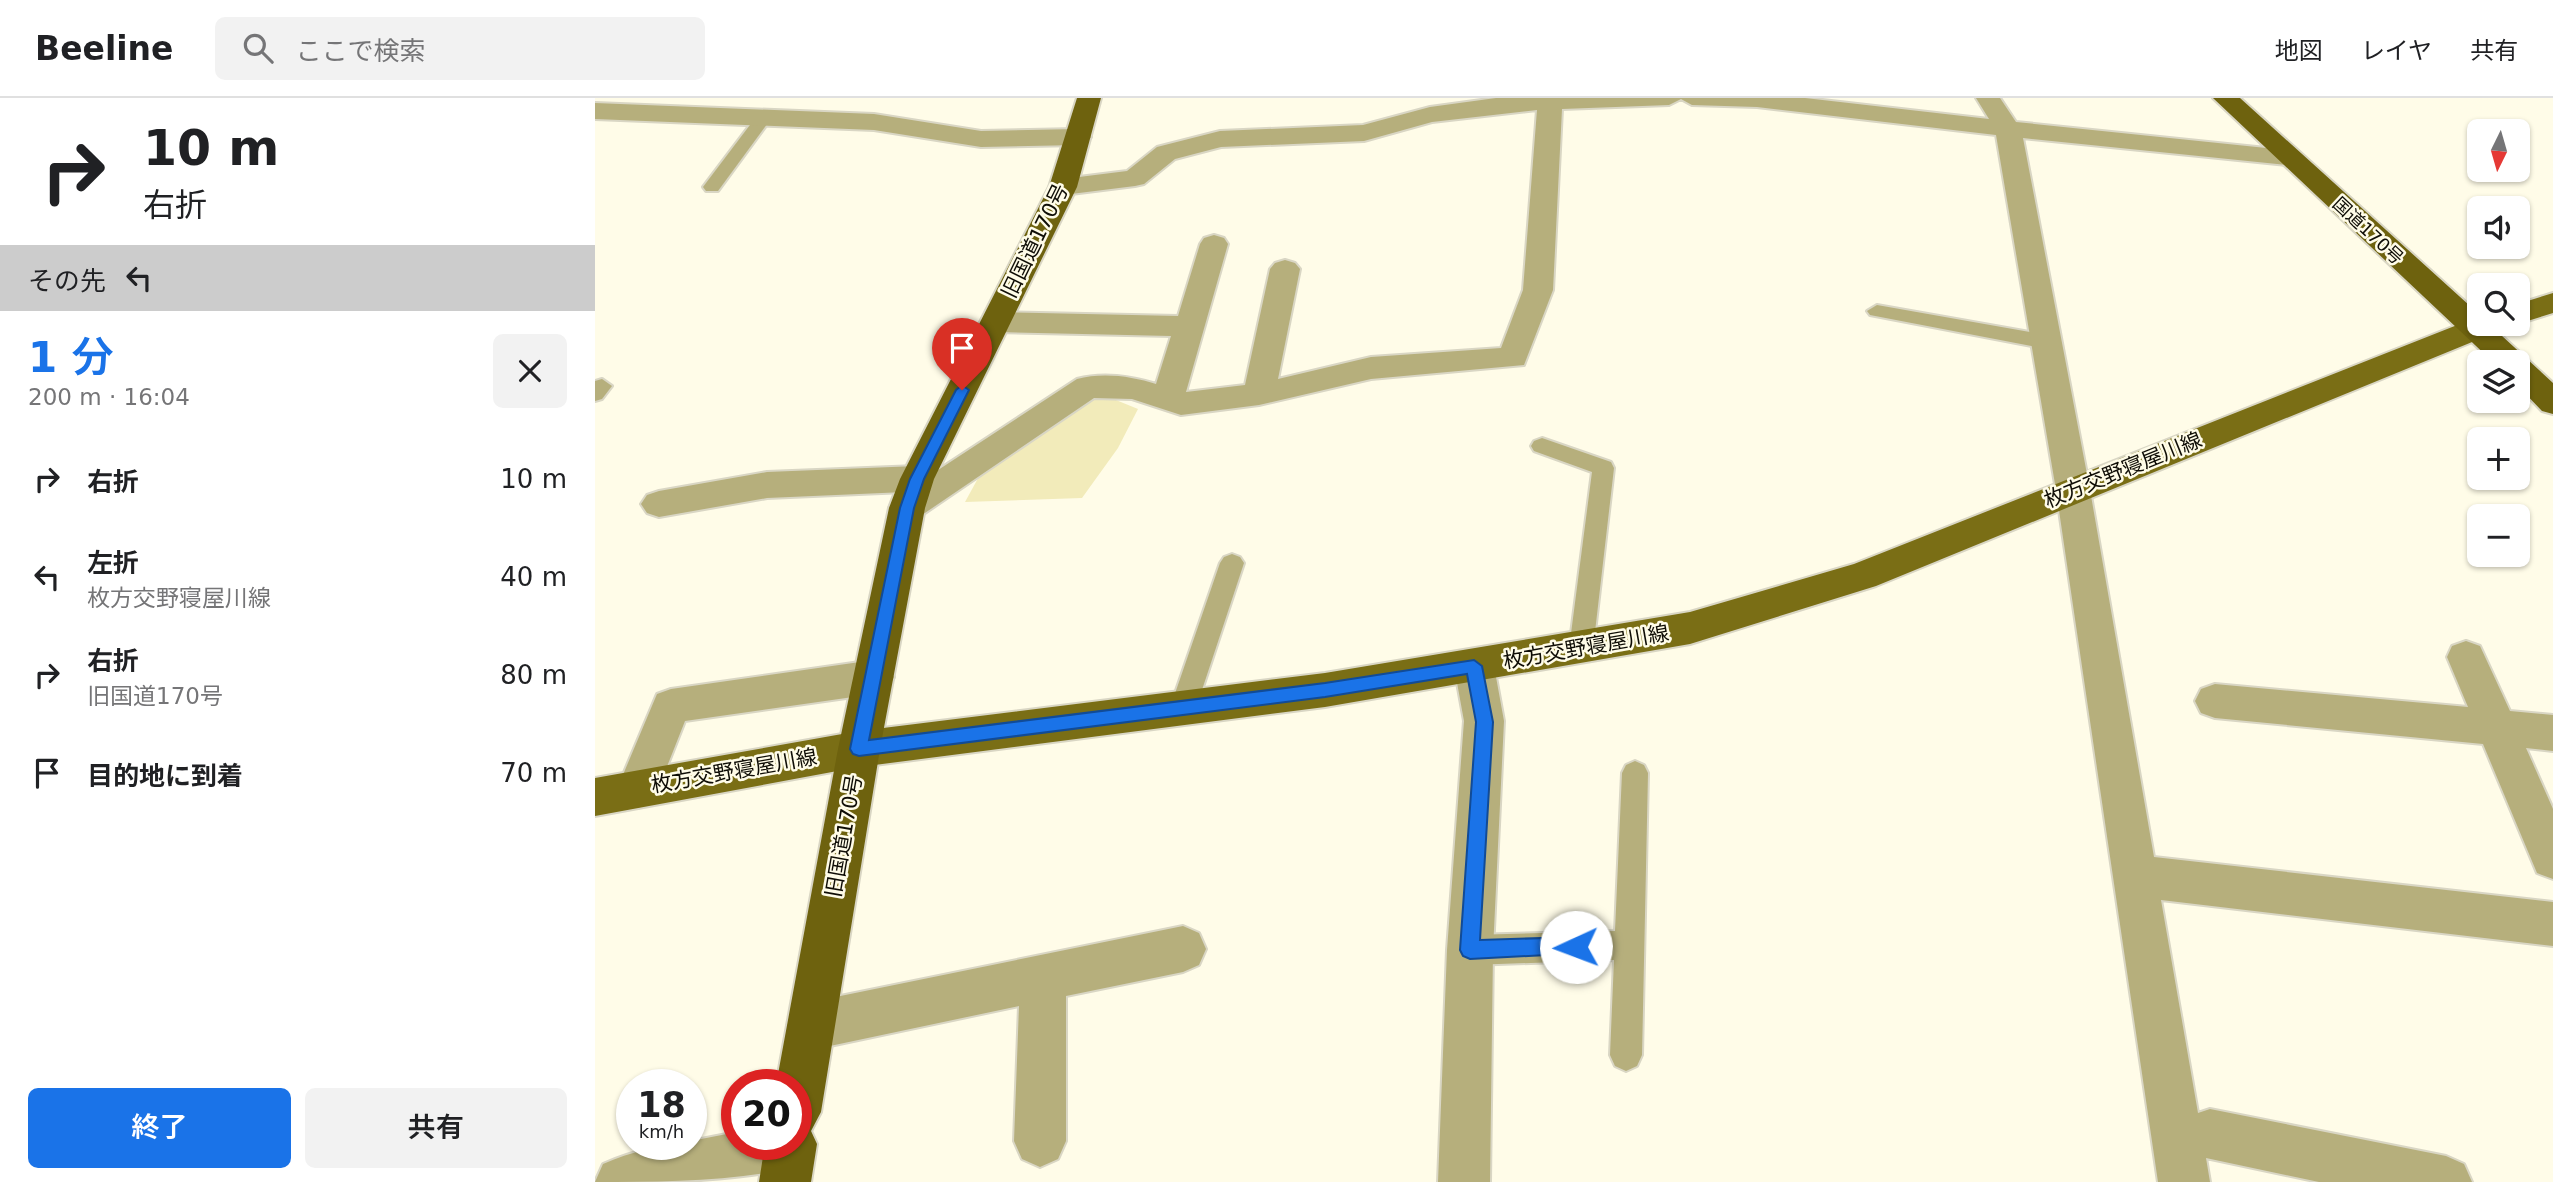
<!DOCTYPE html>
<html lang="ja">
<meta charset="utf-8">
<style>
body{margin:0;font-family:"DejaVu Sans","Noto Sans JP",sans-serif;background:#f2f2f2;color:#202124;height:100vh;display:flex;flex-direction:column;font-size:26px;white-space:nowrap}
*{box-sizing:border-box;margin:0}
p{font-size:23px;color:#757577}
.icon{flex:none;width:38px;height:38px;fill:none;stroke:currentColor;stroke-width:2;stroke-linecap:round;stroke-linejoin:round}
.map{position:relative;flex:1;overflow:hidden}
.details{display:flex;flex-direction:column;background:#fff;width:595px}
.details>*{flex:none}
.banner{background:#fff;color:#202124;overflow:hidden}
.needle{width:46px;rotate:185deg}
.buttons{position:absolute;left:1872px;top:21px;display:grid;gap:14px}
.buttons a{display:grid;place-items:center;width:63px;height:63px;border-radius:10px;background:#fff;box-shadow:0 2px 5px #0004;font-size:35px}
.speed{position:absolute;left:21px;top:971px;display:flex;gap:14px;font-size:35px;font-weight:700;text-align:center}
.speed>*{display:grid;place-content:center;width:91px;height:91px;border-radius:50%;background:#fff;box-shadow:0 2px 5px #0004;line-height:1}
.speed small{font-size:18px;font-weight:400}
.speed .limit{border:10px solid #d22;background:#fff;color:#111}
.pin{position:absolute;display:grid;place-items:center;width:60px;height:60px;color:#fff;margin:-72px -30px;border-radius:50% 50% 50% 0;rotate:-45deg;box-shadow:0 0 7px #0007}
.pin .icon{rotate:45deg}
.me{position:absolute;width:77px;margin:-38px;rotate:268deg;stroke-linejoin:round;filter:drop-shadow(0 0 5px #0008)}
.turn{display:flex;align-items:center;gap:24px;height:147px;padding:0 28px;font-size:32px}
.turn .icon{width:91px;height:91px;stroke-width:2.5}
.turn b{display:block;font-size:49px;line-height:60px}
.then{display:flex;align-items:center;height:66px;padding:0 28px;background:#0003;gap:14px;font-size:26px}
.round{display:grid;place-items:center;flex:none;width:74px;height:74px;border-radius:10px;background:#f2f2f2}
.overview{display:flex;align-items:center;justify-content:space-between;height:119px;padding:0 28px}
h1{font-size:42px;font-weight:600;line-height:52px;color:#1a73e8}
.action{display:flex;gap:14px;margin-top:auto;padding:14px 28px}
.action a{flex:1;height:80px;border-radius:10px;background:#1a73e8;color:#fff;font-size:28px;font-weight:600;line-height:80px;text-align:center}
.action a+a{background:#f2f2f2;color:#202124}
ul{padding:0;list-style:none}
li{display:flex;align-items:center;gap:21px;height:98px;padding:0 28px}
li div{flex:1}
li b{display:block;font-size:26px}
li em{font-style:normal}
header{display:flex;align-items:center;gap:42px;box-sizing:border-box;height:98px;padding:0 35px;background:#fff;border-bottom:2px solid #e0e0e0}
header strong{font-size:33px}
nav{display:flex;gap:38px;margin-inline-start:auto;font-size:24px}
.search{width:490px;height:63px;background:#f2f2f2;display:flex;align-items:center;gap:18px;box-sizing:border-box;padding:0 24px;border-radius:10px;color:#757577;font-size:26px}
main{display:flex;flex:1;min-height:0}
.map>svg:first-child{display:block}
.green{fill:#f2ebba}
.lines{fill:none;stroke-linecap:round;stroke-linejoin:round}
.service-casing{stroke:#d9d6c4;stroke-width:4}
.minor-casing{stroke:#d9d6c4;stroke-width:4}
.tertiary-casing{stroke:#d9d6c4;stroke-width:4}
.primary-casing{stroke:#d9d6c4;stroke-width:4}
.trunk-casing{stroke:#d9d6c4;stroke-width:4}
.service{fill:#b6af7c;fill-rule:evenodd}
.minor{fill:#b6af7c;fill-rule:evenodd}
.tertiary{fill:#b6af7c;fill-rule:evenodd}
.primary{fill:#7a6e15;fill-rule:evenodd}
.trunk{fill:#6e620e;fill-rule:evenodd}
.route{fill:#1a73e8;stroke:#114b97;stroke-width:2}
.labels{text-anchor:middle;stroke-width:5;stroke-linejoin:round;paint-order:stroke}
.far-street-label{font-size:18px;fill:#0f0d06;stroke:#fffce8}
.street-label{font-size:21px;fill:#0f0d06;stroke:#fffce8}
</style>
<header>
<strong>Beeline</strong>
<div class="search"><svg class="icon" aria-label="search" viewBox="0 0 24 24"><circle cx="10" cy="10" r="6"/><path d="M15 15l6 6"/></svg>ここで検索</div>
<nav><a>地図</a><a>レイヤ</a><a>共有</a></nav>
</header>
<main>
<section class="details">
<div class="banner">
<div class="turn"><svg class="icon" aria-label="right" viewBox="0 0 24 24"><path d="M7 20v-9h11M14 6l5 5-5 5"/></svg><div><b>10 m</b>右折</div></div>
<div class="then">その先<svg class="icon" aria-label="left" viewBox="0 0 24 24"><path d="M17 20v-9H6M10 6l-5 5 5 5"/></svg></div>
</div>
<div class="overview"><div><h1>1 分</h1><p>200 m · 16:04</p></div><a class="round"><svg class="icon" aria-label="close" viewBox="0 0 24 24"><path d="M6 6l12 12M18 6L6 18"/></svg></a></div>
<ul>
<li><svg class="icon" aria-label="right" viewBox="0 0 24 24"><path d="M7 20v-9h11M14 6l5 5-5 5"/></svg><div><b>右折</b></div><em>10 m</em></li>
<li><svg class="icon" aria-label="left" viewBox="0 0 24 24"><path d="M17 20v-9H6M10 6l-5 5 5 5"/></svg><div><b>左折</b><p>枚方交野寝屋川線</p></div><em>40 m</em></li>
<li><svg class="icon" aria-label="right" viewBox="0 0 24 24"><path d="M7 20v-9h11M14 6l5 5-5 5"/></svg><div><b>右折</b><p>旧国道170号</p></div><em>80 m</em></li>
<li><svg class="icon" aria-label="arrive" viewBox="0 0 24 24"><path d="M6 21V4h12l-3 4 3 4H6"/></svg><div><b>目的地に到着</b></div><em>70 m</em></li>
</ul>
<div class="action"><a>終了</a><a>共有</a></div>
</section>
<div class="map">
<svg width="1958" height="1084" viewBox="0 0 1958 1084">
<rect width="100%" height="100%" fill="#fffce8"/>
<!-- green -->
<polygon class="green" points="516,300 543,311 523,350 487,400 370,404 387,373 495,301"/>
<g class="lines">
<!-- service casing -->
<g class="service-casing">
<g id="service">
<polygon points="170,13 178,18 123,93 111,93 108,89 111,85 164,15"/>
<polygon points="1282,207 1452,237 1462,244 1452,251 1275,217 1272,213"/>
<polygon points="7,281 17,288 7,301 0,303 0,283"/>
<polygon points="947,340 1016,364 1019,370 998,551 995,558 986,561 977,558 974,551 997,374 939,353 936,348 939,343"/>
<polygon points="637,456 645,459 649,465 601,610 597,618 588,621 579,618 575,610 625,465 629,459"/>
<polygon points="1040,663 1049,667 1053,675 1047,957 1042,968 1031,973 1020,968 1015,957 1019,862 875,867 865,862 860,852 865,842 875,837 1020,833 1027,675 1031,667"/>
</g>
</g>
<!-- minor casing -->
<g class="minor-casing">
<g id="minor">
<path d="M 901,0 L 1210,0 L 1394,21 L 1381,0 L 1405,0 L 1421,24 L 1701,53 L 1705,59 L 1701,65 L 1692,67 L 1428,40 L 1495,392 L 1559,759 L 1958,804 L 1958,848 L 1566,802 L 1603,1015 L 1615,1011 L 1851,1058 L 1869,1066 L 1877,1084 L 1724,1084 L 1611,1060 L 1615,1084 L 1563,1084 L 1461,392 L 1401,37 L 1162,9 L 1097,7 L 1086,1 L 1074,7 L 967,11 L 958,192 L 929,267 L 776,281 L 664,307 L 586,317 L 537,301 L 499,300 L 324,419 L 312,423 L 300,419 L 294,410 L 300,401 L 310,394 L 172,400 L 64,419 L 52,415 L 46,406 L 52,397 L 64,393 L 172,374 L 322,368 L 334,372 L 337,376 L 482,281 C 507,274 537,278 561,286 L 576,238 L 401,234 L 390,231 L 386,224 L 390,217 L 401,214 L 583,218 L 605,146 L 609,140 L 619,137 L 629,140 L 633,146 L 591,294 L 650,287 L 675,171 L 680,165 L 690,162 L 700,165 L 705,171 L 683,281 L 776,259 L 906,250 L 928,192 L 942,12 L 837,24 L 769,43 L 626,49 L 580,61 L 549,86 L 540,88 L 468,97 L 458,95 L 454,89 L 458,83 L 468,81 L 532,73 L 562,49 L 625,33 L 768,27 L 835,9 Z"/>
<polygon points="0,5 279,16 386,33 483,31 492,34 496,39 492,44 483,47 386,49 279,32 0,21"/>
<polygon points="1871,543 1885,548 1915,613 1958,617 1958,653 1931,650 1958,711 1958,781 1942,775 1888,646 1620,620 1606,615 1600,603 1606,591 1620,586 1873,609 1852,559 1857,548"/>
<polygon points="879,552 893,556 899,568 909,623 898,852 895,1084 843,1084 852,852 869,623 859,568 865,556"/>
<polygon points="279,562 293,567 299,579 293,591 279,596 90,623 58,704 43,710 28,704 22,691 62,596 76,591"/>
<polygon points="588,828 604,835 611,851 604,867 588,874 471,898 471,1043 463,1061 445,1069 427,1061 419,1043 424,908 216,952 199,945 192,928 199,911 216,904"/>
</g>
</g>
<!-- tertiary casing -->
<g class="tertiary-casing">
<path id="tertiary" d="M 201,1025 L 213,1030 L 221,1048 L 213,1066 C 147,1084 70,1084 0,1084 L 8,1066 C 35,1054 67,1046 96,1046 L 96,1043 L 142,1034 L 142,1046 L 201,1046 Z"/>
</g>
<!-- primary casing -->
<g class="primary-casing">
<g id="primary">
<polygon points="1958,195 1958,215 1923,226 1923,206"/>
<polygon points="1885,218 1885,226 1908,226 1904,233 1281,488 1095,546 730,609 264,669 0,718 0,680 264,633 730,575 1095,514 1259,466"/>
</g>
</g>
<!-- trunk casing -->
<g class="trunk-casing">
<g id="trunk">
<polygon points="482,0 506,0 482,89 339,381 330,410 285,651 226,1014 216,1033 222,1046 216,1084 164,1084 170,1046 201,1046 201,987 181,987 243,651 294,410 305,381 454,89"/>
<polygon points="1618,0 1645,0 1885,217 1885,226 1894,226 1958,285 1958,316 1947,313 1923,288 1923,264 1898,264"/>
</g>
</g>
<!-- service -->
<use href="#service" class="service"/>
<!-- minor -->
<use href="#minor" class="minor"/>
<!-- tertiary -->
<use href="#tertiary" class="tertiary"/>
<!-- primary -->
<use href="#primary" class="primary"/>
<!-- trunk -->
<use href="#trunk" class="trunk"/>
</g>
<!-- route -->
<polygon class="route" points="367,287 374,292 329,381 319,410 274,642 730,585 879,562 887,568 898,624 885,842 981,839 988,842 991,849 988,855 875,861 868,858 865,852 881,624 872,576 730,599 264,658 258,656 255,651 305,410 315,381 361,292"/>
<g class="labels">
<!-- far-street labels -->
<g class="far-street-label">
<text transform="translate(1773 133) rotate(43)" y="6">国道170号</text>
</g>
<!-- street labels -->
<g class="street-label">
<text transform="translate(440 143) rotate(-64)" y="7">旧国道170号</text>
<text transform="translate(1528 372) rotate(-22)" y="7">枚方交野寝屋川線</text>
<text transform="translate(991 549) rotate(-10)" y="7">枚方交野寝屋川線</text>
<text transform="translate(139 673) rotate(-10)" y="7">枚方交野寝屋川線</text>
<text transform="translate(249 738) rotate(-80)" y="7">旧国道170号</text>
</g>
</g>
</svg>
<div class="buttons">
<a><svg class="needle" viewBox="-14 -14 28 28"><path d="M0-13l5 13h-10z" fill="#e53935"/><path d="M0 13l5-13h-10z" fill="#757577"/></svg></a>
<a><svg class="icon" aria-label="sound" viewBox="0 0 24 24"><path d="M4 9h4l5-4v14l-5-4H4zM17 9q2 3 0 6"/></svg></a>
<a><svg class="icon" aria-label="search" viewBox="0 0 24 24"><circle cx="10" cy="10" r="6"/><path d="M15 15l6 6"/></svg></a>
<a><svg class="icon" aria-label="layers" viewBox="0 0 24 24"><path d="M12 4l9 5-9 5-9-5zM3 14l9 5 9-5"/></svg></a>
<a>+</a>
<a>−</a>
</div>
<div class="speed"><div>18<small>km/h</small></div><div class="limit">20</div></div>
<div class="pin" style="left:367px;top:292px;background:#d93025"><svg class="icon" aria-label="arrive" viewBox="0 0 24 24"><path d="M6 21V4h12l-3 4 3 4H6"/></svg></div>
<svg class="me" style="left:981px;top:849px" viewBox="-20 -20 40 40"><circle r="19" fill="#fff"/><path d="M0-13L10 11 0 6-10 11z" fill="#1a73e8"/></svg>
</div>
</main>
